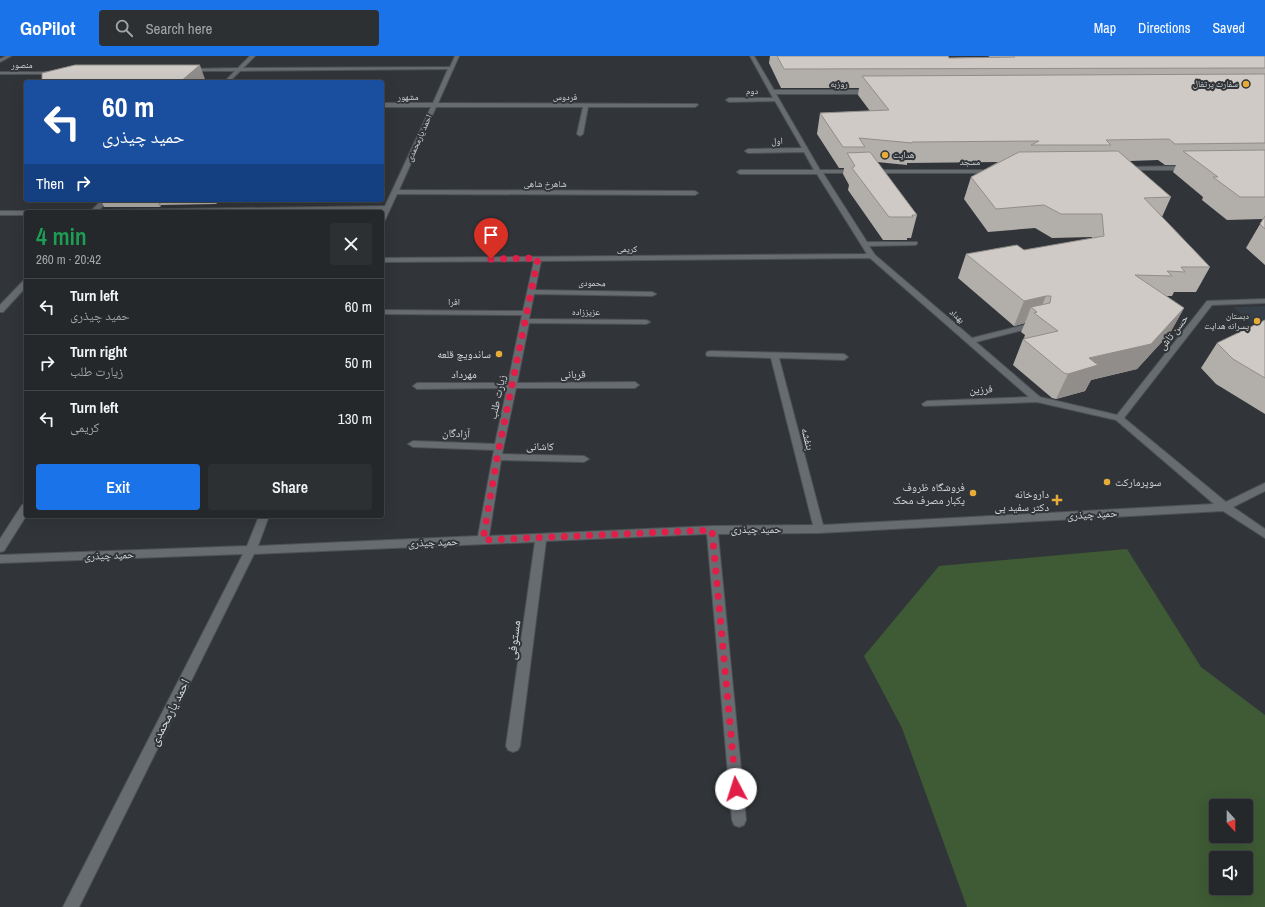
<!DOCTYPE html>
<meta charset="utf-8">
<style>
body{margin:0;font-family:"Archivo Narrow","Noto Naskh Arabic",sans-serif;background:#2d3033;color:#f1f3f6;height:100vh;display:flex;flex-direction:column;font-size:15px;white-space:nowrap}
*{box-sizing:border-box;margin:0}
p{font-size:13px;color:#a3a6a9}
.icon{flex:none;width:22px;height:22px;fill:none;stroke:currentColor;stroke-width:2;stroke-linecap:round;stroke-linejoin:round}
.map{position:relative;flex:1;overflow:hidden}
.details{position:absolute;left:24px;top:154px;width:360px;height:308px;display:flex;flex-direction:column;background:#25282b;border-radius:4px;box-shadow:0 4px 16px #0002,0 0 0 1px #424447}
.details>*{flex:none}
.top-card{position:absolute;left:24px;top:24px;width:360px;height:122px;border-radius:4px;box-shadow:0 4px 16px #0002,0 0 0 1px #424447;background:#1a4fa0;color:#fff;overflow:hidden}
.needle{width:26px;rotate:159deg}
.fabs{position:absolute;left:1209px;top:743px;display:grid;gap:8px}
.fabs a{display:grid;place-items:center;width:44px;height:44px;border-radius:4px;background:#25282b;box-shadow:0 4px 16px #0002,0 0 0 1px #424447;font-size:20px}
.pin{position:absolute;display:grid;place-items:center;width:34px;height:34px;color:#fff;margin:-41px -17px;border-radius:50% 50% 50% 0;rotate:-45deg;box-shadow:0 0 4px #0007}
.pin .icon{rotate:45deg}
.me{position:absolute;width:44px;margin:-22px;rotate:355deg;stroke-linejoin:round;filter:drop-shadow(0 0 3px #0008)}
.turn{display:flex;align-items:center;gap:14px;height:84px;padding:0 12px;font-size:18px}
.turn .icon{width:52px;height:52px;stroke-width:2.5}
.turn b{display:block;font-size:28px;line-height:34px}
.then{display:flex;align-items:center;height:38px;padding:0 12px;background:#0003;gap:8px;font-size:15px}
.round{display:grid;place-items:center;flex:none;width:42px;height:42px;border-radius:4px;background:#2d3033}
.headline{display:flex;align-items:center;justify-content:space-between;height:68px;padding:0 12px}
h1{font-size:24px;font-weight:600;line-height:30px;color:#1e9e55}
.cta{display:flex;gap:8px;margin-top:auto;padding:8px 12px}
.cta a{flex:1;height:46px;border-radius:4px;background:#1a73e8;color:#fff;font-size:16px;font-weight:600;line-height:46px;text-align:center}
.cta a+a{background:#2d3033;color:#f1f3f6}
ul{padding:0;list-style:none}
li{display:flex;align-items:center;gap:12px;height:56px;padding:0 12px;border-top:1px solid #424447}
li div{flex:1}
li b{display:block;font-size:15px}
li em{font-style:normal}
header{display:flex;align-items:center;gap:24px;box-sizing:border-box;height:56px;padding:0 20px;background:#1a73e8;color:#fff}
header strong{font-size:19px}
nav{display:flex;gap:22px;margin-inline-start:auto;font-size:14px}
.search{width:280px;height:36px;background:#2d3033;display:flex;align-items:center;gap:10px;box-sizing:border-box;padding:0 14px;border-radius:4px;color:#a3a6a9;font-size:15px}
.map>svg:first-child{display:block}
.built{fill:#363e47}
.green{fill:#3e5b35;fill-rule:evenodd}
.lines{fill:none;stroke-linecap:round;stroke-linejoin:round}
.minor-casing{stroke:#4e5154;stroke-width:2}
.minor{fill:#676c71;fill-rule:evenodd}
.wall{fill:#b2aea9}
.shaded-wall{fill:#918d8a}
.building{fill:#cfcac5;stroke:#918d8a}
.route{stroke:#e11d48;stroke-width:7;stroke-dasharray:0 12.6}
.poi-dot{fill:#e7ac37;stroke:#313539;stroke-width:1.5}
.labels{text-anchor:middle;stroke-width:4;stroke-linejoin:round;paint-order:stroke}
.far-street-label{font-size:9px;fill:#d6d9db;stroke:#313539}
.far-poi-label{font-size:9px;fill:#d6d9db;stroke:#313539;text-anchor:end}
.street-label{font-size:11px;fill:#d6d9db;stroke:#313539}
.poi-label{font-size:11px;fill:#d6d9db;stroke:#313539;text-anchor:end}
.near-street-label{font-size:13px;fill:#d6d9db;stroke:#313539}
</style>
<header>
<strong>GoPilot</strong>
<div class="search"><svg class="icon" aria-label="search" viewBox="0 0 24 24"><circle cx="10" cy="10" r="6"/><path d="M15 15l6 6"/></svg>Search here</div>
<nav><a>Map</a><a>Directions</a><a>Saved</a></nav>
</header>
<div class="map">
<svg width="1265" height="851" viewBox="0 0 1265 851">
<rect width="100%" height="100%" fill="#313539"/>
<!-- built -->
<polygon class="built" points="1265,250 1265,279 1233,251"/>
<!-- green -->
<path class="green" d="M 1127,493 L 1201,611 L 1265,659 L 1265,851 L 967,851 L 902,672 L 864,600 L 939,510 ZM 1216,750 L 1246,750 L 1246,780 L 1216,780 ZM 1216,802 L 1246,802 L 1246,832 L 1216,832 Z"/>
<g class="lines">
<!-- minor casing -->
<g class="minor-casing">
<g id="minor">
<polygon points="6,0 11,0 0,6 0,3"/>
<polygon points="250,0 255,0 243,12 450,11 455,0 459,0 438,47 697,48 698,49 695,51 588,51 583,78 580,80 577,78 583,51 436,51 399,134 695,135 698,137 695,139 397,138 385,164 382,166 383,154 105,156 108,154 385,150 431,51 382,51 382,47 433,47 448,13 240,15 229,26 224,26 235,15 190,15 188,14 190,13 238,12"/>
<path d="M 750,0 L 754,0 L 774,34 L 873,34 L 876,36 L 873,38 L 776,38 L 820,114 L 997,114 L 998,115 L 995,117 L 823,117 L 867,186 L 917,186 L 917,188 L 915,189 L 869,190 L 875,199 L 972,282 L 1036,266 L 1039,266 L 1039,270 L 976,286 L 1040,341 L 1117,359 L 1207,245 L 1265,243 L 1265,247 L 1212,249 L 1124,362 L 1226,446 L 1265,427 L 1265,435 L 1233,451 L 1265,473 L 1265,482 L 1223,455 L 819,477 L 718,478 L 746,764 L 744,769 L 739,771 L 734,769 L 732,764 L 707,478 L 546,485 L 520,690 L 518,694 L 513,696 L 508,694 L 506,690 L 535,486 L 254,498 L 79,851 L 63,851 L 243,498 L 0,507 L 0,499 L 247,490 L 259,460 L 269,460 L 258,490 L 478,480 L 494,394 L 413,391 L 408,388 L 413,385 L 495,388 L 507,332 L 417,333 L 413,330 L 417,327 L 508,327 L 522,259 L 382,258 L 382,254 L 523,255 L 534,205 L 382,206 L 382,202 L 867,198 L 817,118 L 740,118 L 737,116 L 740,114 L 814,114 L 804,96 L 748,97 L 745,95 L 748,93 L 802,92 L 775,45 L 729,46 L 726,44 L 729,42 L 773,42 ZM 870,202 L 1029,341 L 927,345 L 922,348 L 924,350 L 1037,346 L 1116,364 L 1214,448 L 823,469 L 779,302 L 844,304 L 848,301 L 844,298 L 710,295 L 707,296 L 706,298 L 707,300 L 771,302 L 813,469 L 712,470 L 489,480 L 501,404 L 584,406 L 589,403 L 584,400 L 502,398 L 516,332 L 635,332 L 639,329 L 635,326 L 517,327 L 529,267 L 646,268 L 650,266 L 646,264 L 529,263 L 534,238 L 652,240 L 656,238 L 652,236 L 535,234 L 541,205 Z"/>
<polygon points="0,16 54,16 56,17 54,18 0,18"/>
<polygon points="1125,111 1187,110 1190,112 1187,114 1123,114 1122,113"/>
<polygon points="102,144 109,144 97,156 90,156"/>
<polygon points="0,155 26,155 29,156 26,156 26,159 0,159"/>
<polygon points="23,225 26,225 26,231 3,256 0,256 0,249"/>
<polygon points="26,448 26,460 4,495 0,496 0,483 22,449"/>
</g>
</g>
<!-- minor -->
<use href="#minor" class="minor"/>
</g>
<!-- wall -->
<g class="wall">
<polygon points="770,0 948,0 949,2 990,1 988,0 1265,0 1265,209 1246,192 1263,163 1227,164 1202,144 1203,141 1173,116 1176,109 1165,109 1158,104 1129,105 1171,141 1162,161 1210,211 1196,236 1174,236 1172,240 1166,240 1184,252 1170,277 1137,313 1091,324 1085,335 1056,343 1052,342 1013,309 1023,283 1025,283 1024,282 1025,279 1021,276 1025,267 1014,270 958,222 966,198 1024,194 1092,183 1092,181 1052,182 1035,172 988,176 964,143 971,121 998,106 907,107 907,109 877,106 917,159 911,182 907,182 907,184 883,184 848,134 849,129 843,118 844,112 839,112 817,78 820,57 870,55 858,39 859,32 781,32 769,7"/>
<polygon points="101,144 220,144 216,148 161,149 160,151 104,151"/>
<polygon points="1265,264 1265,358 1216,328 1201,312 1217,287"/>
</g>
<!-- shaded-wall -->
<g class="shaded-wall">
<polygon points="200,9 206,26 180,26"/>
<polygon points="157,144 159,144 161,149 160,151"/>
<polygon points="214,144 220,144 216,148"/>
<polygon points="1046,240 1038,259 1037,256 1031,251 1025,267 1014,270 1024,245"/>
<polygon points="1184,252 1170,277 1137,313 1091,324 1085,335 1056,343 1068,318 1089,302"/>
</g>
<!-- building -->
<g class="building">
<polygon points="777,0 948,0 949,2 1015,1 1014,0 1265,0 1265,12 784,13"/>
<polygon points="75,9 200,9 180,26 42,26 42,17"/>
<polygon points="1265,18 1265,87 1175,88 1169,83 1106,84 1111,89 1031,89 1039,85 912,86 912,87 859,82 865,91 843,91 820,57 889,54 862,20"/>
<polygon points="1265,94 1265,141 1240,141 1213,121 1218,121 1183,95"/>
<polygon points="1118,95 1171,141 1144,142 1210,211 1181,211 1185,216 1167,215 1172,220 1135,219 1184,252 1151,288 1089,302 1098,309 1068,318 1064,317 1023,283 1058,275 1034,257 1037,256 1031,251 1050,247 1051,240 1046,240 1024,245 966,198 1017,189 1024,194 1104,180 1102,158 1061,158 1044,149 996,153 971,121 1019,96"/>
<polygon points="870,96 917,159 912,159 913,161 889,161 852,112 855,110 847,97"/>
<polygon points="1265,160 1265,173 1260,168"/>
<polygon points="1265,264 1265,322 1233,303 1217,287"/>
</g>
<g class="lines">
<!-- route -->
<polyline class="route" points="491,203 538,202 497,402 483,484 712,474 736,733"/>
</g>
<!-- markers -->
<g class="poi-dot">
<circle cx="1246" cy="28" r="4"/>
<circle cx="885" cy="99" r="4"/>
<circle cx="1257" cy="265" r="4"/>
<circle cx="499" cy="298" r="4"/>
<circle cx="1107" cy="426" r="4"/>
<circle cx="973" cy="437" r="4"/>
<path d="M1055 438h4v4h4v4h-4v4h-4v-4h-4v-4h4z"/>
</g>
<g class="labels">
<!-- far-street labels -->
<g class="far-street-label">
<text x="22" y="12">منصور</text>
<text x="839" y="31">روزبه</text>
<text transform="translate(752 35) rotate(-1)" y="3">دوم</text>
<text x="408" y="44">مشهور</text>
<text x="565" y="44">فردوس</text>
<text transform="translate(419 82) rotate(-66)" y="3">احمد یارمحمدی</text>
<text transform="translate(777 85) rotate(-2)" y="3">اول</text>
<text x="970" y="109">مسجد</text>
<text x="545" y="131">شاهرخ شاهی</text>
<text x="627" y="196">کریمی</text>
<text transform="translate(592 227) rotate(1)" y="3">محمودی</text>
<text transform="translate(454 246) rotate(1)" y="3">افرا</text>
<text x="586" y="259">عزیززاده</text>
<text transform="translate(957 260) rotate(41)" y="3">بهداد</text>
</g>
<!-- far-poi labels -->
<g class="far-poi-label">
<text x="1238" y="31">سفارت پرتغال</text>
<text x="893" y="102" text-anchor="start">هدایت</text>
<text x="1249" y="263">دبستان<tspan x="1249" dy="10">پسرانه هدایت</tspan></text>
</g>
<!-- street labels -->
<g class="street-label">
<text transform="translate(1173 276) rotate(-52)" y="4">حسن تاش</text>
<text x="464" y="322">مهرداد</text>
<text transform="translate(573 318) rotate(-1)" y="4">قربانی</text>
<text transform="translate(981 333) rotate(-3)" y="4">فرزین</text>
<text transform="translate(497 341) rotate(-78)" y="4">زیارت طلب</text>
<text transform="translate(456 377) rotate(2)" y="4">آزادگان</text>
<text transform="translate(808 383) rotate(76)" y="4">بنفشه</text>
<text transform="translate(540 390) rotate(1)" y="4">کاشانی</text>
<text transform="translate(1092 458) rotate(-3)" y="4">حمید چیذری</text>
<text x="756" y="477">حمید چیذری</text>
<text transform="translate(433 486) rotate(-2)" y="4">حمید چیذری</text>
<text transform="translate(109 499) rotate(-2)" y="4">حمید چیذری</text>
</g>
<!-- poi labels -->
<g class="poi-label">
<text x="491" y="302">ساندویچ قلعه</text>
<text x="1115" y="430" text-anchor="start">سوپرمارکت</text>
<text x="965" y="435">فروشگاه ظروف<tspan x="965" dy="13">یکبار مصرف محک</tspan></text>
<text x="1049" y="442">داروخانه<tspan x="1049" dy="13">دکتر سفید پی</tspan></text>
</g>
<!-- near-street labels -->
<g class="near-street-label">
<text transform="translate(513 584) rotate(-83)" y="5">مستوفی</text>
<text transform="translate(169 656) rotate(-63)" y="5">احمد یارمحمدی</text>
</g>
</g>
</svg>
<div class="fabs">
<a><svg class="needle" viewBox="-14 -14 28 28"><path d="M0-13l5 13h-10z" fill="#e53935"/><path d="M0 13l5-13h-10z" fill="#a3a6a9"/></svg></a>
<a><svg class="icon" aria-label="sound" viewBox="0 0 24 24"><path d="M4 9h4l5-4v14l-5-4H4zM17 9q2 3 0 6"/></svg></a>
</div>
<div class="pin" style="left:491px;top:203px;background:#d93025"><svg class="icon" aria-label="arrive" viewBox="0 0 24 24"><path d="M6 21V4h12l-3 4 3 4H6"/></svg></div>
<svg class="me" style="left:736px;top:733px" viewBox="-20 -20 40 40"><circle r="19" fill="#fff"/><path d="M0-13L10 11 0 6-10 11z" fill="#e11d48"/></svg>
<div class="top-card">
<div class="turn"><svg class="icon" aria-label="left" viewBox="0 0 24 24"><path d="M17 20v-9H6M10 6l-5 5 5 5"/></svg><div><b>60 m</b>حمید چیذری</div></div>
<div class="then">Then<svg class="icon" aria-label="right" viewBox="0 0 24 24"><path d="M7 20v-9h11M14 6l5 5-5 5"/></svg></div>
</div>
<section class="details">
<div class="headline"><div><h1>4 min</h1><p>260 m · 20:42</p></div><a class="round"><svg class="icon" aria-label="close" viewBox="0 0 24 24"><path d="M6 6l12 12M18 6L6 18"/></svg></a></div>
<ul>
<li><svg class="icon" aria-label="left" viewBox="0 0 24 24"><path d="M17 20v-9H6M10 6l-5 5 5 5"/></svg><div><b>Turn left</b><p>حمید چیذری</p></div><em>60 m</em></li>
<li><svg class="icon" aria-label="right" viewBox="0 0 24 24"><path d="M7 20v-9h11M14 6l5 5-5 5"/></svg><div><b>Turn right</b><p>زیارت طلب</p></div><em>50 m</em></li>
<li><svg class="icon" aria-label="left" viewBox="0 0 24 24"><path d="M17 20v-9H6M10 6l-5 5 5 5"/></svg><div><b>Turn left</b><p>کریمی</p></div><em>130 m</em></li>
</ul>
<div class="cta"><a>Exit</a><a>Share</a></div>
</section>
</div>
